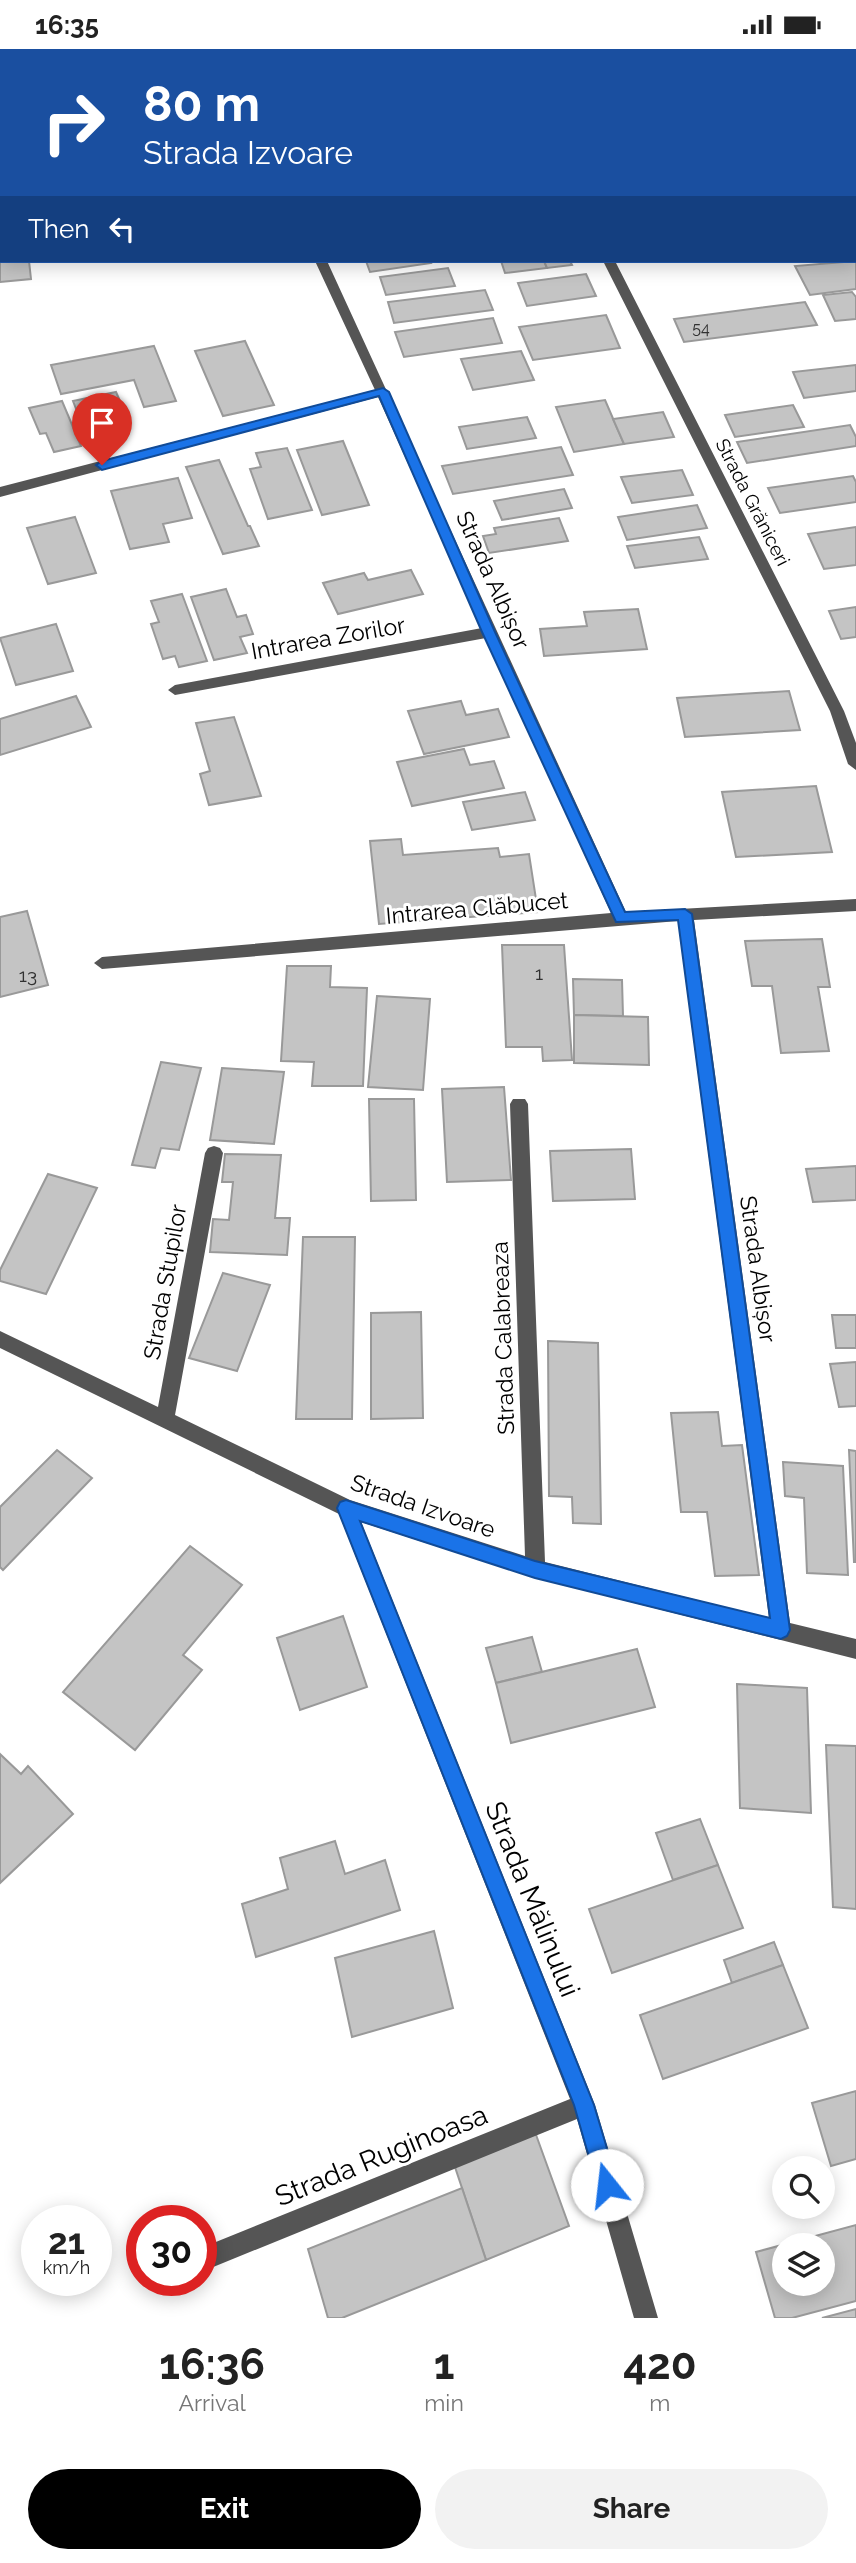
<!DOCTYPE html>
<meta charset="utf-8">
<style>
body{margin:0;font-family:Raleway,sans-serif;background:#f2f2f2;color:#222;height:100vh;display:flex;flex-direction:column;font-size:26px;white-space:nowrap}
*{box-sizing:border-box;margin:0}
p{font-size:23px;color:#767676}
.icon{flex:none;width:38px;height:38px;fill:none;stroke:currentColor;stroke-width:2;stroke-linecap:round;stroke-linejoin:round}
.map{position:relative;height:2269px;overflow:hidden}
.panel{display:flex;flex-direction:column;background:#fff;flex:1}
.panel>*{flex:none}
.top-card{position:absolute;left:0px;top:0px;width:858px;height:214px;box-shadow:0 4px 18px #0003;background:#1a4fa0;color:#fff;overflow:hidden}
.buttons{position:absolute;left:772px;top:2107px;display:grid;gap:14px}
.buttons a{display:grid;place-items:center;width:63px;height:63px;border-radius:50%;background:#fff;box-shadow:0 4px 18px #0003;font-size:35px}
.speed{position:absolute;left:21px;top:2156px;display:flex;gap:14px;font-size:35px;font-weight:700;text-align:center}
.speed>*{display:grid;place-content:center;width:91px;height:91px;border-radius:50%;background:#fff;box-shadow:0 4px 18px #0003;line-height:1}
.speed small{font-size:18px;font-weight:400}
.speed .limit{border:10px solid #d22;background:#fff;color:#111}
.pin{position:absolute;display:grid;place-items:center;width:60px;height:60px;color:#fff;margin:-72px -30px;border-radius:50% 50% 50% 0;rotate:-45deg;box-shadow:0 0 7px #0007}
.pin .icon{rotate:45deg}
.me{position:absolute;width:77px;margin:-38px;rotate:344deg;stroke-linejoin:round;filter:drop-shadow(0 0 5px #0008)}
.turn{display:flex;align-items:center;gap:24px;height:147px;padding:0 28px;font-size:32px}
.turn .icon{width:91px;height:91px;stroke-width:2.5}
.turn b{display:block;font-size:49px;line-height:60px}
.then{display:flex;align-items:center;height:66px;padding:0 28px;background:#0003;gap:14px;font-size:26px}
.eta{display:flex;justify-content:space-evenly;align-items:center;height:119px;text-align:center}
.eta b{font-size:42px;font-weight:700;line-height:49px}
.cta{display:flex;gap:14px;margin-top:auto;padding:14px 28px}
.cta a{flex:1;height:80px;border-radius:42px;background:#000;color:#fff;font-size:28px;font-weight:700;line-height:80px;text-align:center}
.cta a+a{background:#f2f2f2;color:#222}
.status{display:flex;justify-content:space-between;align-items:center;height:49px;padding:0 35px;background:#fff;direction:ltr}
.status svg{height:19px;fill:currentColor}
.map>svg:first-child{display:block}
.building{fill:#c4c4c4;stroke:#999;stroke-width:2;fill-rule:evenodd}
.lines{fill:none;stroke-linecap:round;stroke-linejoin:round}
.minor{fill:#555;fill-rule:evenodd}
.route{fill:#1a73e8;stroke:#114b97;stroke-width:2}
.labels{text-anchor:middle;stroke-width:6;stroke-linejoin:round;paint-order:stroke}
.far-number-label{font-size:16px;fill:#313131}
.far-street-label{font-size:19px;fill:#000;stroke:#fff}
.number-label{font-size:19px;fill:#313131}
.street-label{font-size:23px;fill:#000;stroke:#fff}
.near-street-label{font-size:28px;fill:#000;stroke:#fff}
</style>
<div class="status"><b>16:35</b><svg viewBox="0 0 49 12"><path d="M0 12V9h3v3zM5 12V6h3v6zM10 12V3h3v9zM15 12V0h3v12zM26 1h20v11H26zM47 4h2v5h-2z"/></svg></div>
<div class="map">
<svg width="856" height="2269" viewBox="0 0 856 2269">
<rect width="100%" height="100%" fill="#fff"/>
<!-- building -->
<g class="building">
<polygon points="0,176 2,212 29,212 31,230 0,233"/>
<polygon points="856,210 856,240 810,246 795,217 856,212"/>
<polygon points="366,212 430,212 431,214 370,223"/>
<polygon points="501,212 544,212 547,219 505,224"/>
<polygon points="544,212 570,212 572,216 547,219"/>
<polygon points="448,219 455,237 386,246 380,228"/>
<polygon points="586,225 596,247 527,257 518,234"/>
<polygon points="485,241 493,261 394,274 388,253"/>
<polygon points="852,243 856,248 856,270 835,272 823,246"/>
<polygon points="805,253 817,276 684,293 674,270"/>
<polygon points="606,266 620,299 533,311 519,278"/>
<polygon points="493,269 502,294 404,308 395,283"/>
<polygon points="245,292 274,356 223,367 195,302"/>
<polygon points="154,297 176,352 144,358 134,331 61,345 51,316"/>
<polygon points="521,302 534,331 473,341 461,310"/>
<polygon points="856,316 856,342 804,349 793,323"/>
<polygon points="116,343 128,370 115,373 120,386 89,393 73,352"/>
<polygon points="605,351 624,395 574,403 556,358"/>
<polygon points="62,352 81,397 54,403 46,384 40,385 29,359"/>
<polygon points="793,356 804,378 735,388 725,366"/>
<polygon points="663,363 674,388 624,395 613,370"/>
<polygon points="527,368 536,389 467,400 459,378"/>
<polygon points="850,376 856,388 856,397 747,414 737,393"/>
<polygon points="343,392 369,456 322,466 297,401"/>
<polygon points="561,398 573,426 453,445 442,417"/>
<polygon points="287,399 312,461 268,470 250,420 261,418 256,404"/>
<polygon points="219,411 248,477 250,477 259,497 223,505 186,418"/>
<polygon points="682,421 693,446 632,454 621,428"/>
<polygon points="853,427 856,433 856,453 780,464 768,439"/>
<polygon points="178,429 192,469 163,475 169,493 130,500 111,442"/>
<polygon points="564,440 572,459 502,471 494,452"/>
<polygon points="697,456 707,479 627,491 618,468"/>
<polygon points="75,468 96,524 48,535 27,479"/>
<polygon points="559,469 568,492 489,504 483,487 496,485 494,479"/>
<polygon points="856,478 856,516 824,520 808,485"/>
<polygon points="699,488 708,510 635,519 627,497"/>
<polygon points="411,521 423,545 338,565 323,534 364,524 368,531"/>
<polygon points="226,540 237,568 246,566 253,585 240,588 247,604 214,611 191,548"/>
<polygon points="182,545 207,612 179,618 175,607 163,610 151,575 159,573 151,552"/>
<polygon points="856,558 856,588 841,590 829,562"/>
<polygon points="638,560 647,600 544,607 540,580 587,577 584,563"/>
<polygon points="56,575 73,622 16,636 0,589"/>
<polygon points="789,642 800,681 685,688 677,649"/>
<polygon points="76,647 91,678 0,706 0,670"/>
<polygon points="461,652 466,666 498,660 509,688 424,705 408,662"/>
<polygon points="234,668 261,747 209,756 200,725 210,722 196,674"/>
<polygon points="464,700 470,716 494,712 504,739 412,757 397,713"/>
<polygon points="816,737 832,803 736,808 722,743"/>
<polygon points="525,743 535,771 472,781 463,753"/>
<polygon points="401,790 403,806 498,799 500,808 529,805 538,863 379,875 370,792"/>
<polygon points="27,862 48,936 0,948 0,868"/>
<polygon points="822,890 830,938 818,938 829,1002 781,1004 772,937 752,937 745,892"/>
<polygon points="502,896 564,896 572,1011 543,1012 542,998 506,998"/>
<polygon points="287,917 331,917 330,938 367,939 363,1037 312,1037 314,1013 281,1012"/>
<polygon points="573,930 622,931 623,967 574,966"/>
<polygon points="377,947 430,950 423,1041 368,1038"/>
<polygon points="574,966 648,968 649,1016 574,1014"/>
<polygon points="161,1013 201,1019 179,1101 161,1099 155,1119 132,1116"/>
<polygon points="222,1019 284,1023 274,1095 210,1091"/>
<polygon points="504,1038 511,1131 447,1133 442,1040"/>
<polygon points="369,1050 414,1050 416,1151 371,1152"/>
<polygon points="631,1100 635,1150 553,1152 550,1102"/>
<polygon points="225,1105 281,1106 275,1169 290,1169 287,1206 210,1203 213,1170 229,1171 233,1133 222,1133"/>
<polygon points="856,1117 856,1151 813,1153 806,1120"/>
<polygon points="48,1125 97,1139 46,1245 0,1232 0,1221"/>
<polygon points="303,1188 355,1188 352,1370 296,1370"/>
<polygon points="223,1224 270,1236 237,1322 189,1309"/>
<polygon points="421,1263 423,1369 371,1370 371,1264"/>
<polygon points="832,1266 856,1266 856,1299 836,1299"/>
<polygon points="548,1292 598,1294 601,1475 573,1474 572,1448 549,1447"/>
<polygon points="856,1313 856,1357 839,1358 830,1315"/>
<polygon points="718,1363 722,1397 742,1396 759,1526 715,1527 707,1463 681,1463 671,1364"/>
<polygon points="57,1401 92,1429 3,1521 0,1518 0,1458"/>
<polygon points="849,1401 856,1402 856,1513 854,1513"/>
<polygon points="783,1413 843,1417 848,1526 807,1524 804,1449 785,1447"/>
<polygon points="190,1497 242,1536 183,1606 202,1621 135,1701 63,1643"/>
<polygon points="343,1567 367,1638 300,1661 277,1589"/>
<polygon points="532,1588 542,1623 496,1634 486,1599"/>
<polygon points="637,1600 655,1658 511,1694 496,1634"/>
<polygon points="737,1635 807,1639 811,1764 740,1759"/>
<polygon points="826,1696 856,1697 856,1860 833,1858"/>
<polygon points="0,1705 21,1725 28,1717 73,1765 0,1834"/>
<polygon points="700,1770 718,1816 673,1831 656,1784"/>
<polygon points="335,1792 345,1825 385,1811 400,1861 256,1908 242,1855 288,1840 280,1809"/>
<polygon points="718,1816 743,1879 612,1924 589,1860"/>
<polygon points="434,1882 453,1959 352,1988 335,1909"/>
<polygon points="774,1893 783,1916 732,1934 724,1911"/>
<polygon points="783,1916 808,1979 663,2030 640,1966"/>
<polygon points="856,2042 856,2110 831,2117 812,2054"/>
<polygon points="535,2083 569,2177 486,2211 454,2115"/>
<polygon points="462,2139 486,2211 342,2269 328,2269 308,2200"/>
<path d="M 856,2176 L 856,2252 L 792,2269 L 775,2269 L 756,2203 ZM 784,2196 L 822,2196 L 822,2235 L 784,2235 Z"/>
<polygon points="856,2260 856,2269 822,2269"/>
</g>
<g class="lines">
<!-- minor -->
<g class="minor">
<rect x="0" y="157" width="2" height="8"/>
<polygon points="315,212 327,212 626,863 856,850 856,862 694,871 790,1574 856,1590 856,1610 535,1529 361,1473 595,2056 658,2269 634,2269 577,2070 201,2223 201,2199 570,2050 339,1465 0,1299 0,1282 158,1358 205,1104 208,1099 214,1097 220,1099 223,1104 175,1366 350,1451 525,1507 510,1055 513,1050 525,1050 528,1055 545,1513 769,1569 678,872 102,920 94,914 102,908 611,864 486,589 175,646 168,641 175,636 482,579 378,348 0,448 0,438 375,341"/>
<polygon points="603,212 615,212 844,662 856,694 856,721 848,715 830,662"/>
</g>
</g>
<!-- route -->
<polygon class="route" points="383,339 389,343 495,583 625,863 685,860 692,865 790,1581 787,1587 781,1590 535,1529 360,1472 594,2056 618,2136 615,2143 607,2146 600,2143 597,2136 574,2056 337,1459 340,1453 346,1451 535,1512 770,1569 678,871 616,873 482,583 379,347 102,421 96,416 102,412"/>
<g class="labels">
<!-- far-number labels -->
<g class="far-number-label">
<text x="701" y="285">54</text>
</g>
<!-- far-street labels -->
<g class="far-street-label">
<text transform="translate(753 453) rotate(63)" y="7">Strada Grăniceri</text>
</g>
<!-- number labels -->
<g class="number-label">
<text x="539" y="931">1</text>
<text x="28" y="933">13</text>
</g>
<!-- street labels -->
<g class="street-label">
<text transform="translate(493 531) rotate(66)" y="8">Strada Albișor</text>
<text transform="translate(328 589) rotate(-10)" y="8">Intrarea Zorilor</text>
<text transform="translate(477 859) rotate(-5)" y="8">Intrarea Clăbucet</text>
<text transform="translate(758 1220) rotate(82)" y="8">Strada Albișor</text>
<text transform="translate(165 1233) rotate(-80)" y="8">Strada Stupilor</text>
<text transform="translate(503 1289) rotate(-92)" y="8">Strada Calabreaza</text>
<text transform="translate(423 1457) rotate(19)" y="8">Strada Izvoare</text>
</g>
<!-- near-street labels -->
<g class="near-street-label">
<text transform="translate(533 1850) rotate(68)" y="10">Strada Mălinului</text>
<text transform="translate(381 2106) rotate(-22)" y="10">Strada Ruginoasa</text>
</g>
</g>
</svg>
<div class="buttons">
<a><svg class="icon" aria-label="search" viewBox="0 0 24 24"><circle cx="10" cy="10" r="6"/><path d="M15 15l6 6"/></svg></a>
<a><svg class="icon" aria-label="layers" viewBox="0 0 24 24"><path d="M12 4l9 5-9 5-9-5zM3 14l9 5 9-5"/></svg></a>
</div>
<div class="speed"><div>21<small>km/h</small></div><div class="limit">30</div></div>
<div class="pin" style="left:102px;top:416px;background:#d93025"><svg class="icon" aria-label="arrive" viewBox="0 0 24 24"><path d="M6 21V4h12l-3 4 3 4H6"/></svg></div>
<svg class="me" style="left:607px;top:2136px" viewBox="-20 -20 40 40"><circle r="19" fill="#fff"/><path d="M0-13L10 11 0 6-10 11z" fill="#1a73e8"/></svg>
<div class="top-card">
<div class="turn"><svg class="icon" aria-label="right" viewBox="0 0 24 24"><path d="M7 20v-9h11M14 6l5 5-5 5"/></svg><div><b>80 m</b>Strada Izvoare</div></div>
<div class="then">Then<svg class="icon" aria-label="left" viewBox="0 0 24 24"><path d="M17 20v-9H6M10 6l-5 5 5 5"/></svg></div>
</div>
</div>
<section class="panel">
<div class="eta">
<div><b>16:36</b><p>Arrival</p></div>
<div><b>1</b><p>min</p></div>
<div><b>420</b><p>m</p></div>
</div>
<div class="cta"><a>Exit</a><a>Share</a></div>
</section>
